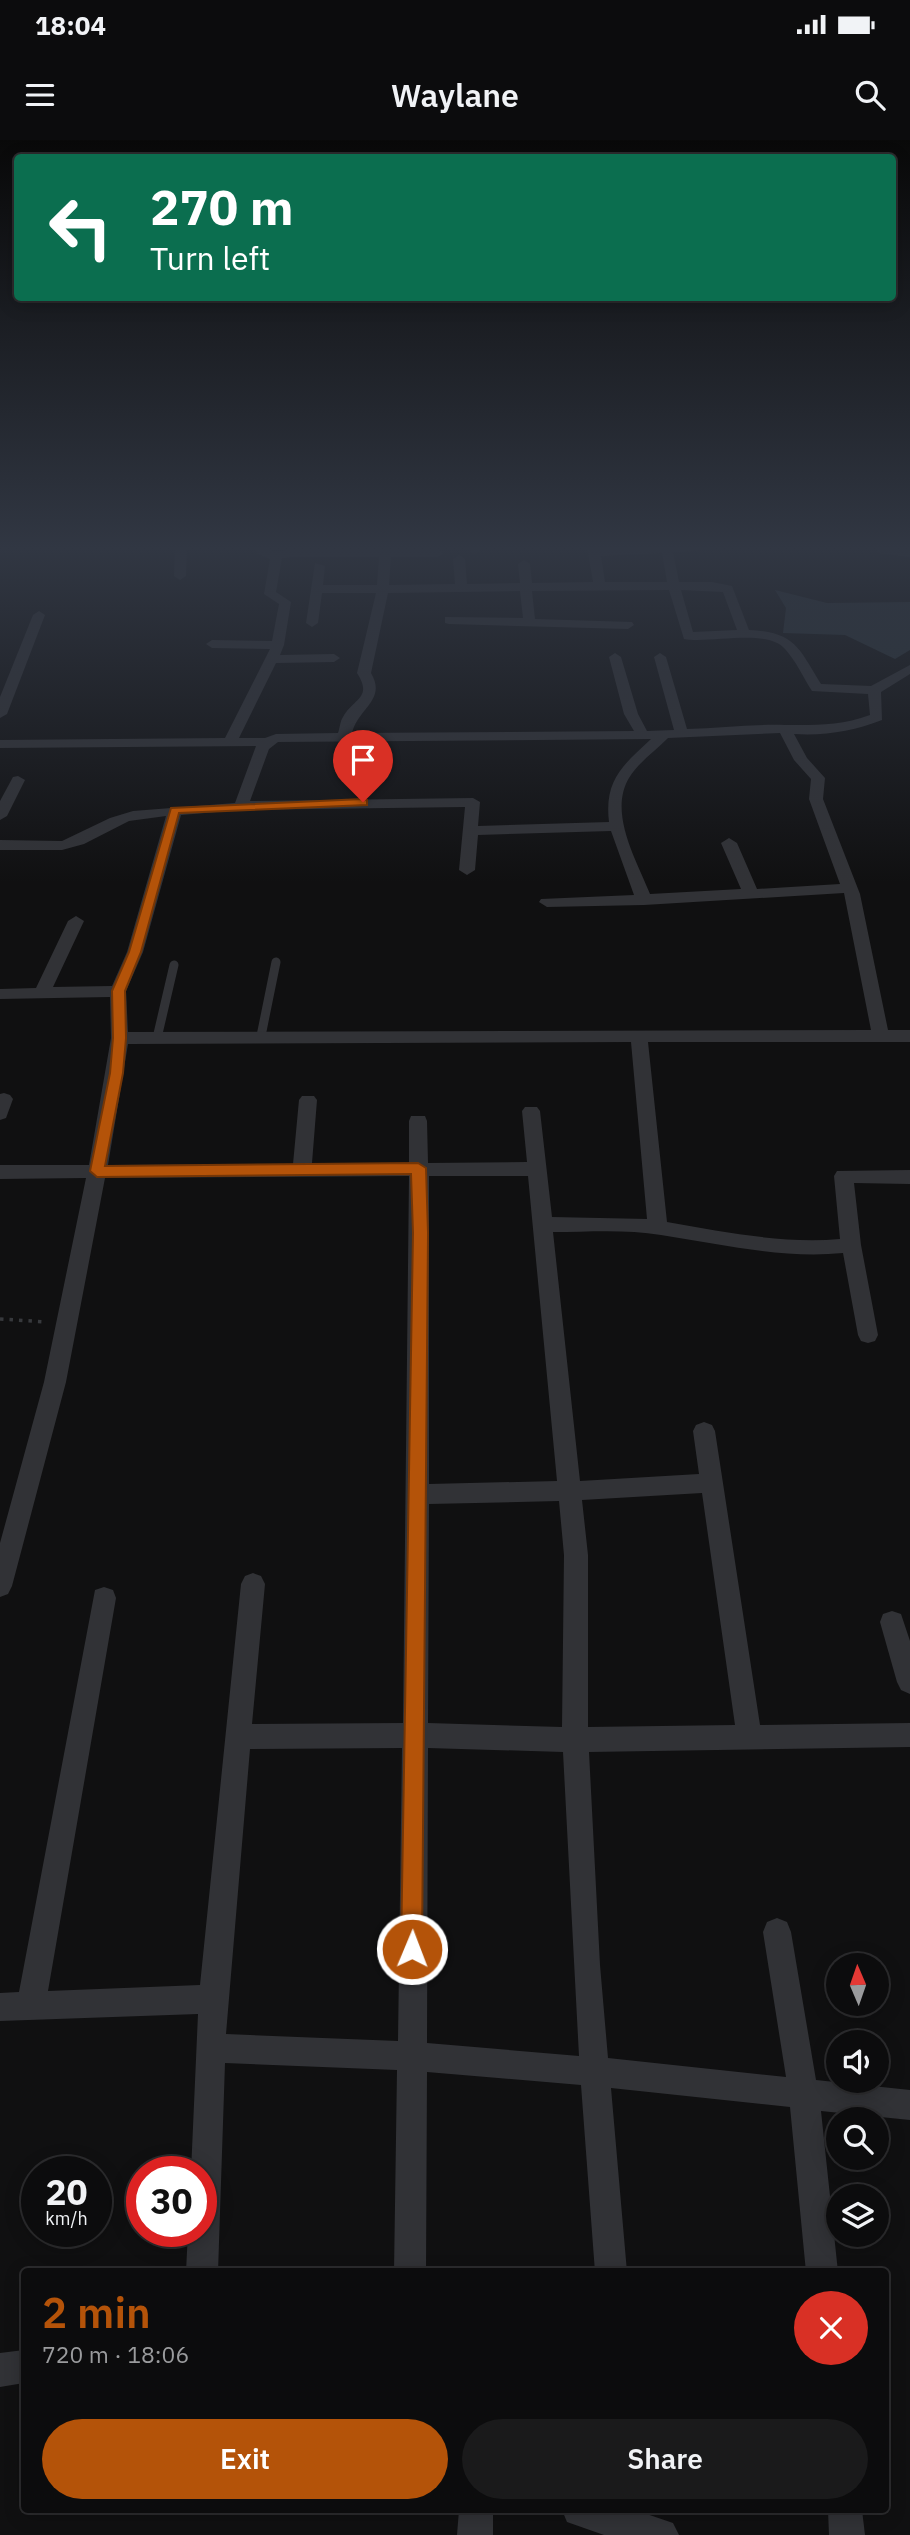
<!DOCTYPE html>
<meta charset="utf-8">
<style>
body{margin:0;font-family:"IBM Plex Sans",sans-serif;background:#1a1a1b;color:#f1f3f6;height:100vh;display:flex;flex-direction:column;font-size:26px;white-space:nowrap}
*{box-sizing:border-box;margin:0}
p{font-size:23px;color:#9a9b9d}
.icon{flex:none;width:38px;height:38px;fill:none;stroke:currentColor;stroke-width:2;stroke-linecap:round;stroke-linejoin:round}
.map{position:relative;flex:1;overflow:hidden}
.side{position:absolute;left:21px;top:2128px;width:868px;height:245px;display:flex;flex-direction:column;background:#0c0c0d;border-radius:7px;box-shadow:0 4px 18px #0003,0 0 0 2px #2c2c2e}
.side>*{flex:none}
.guide{position:absolute;left:14px;top:14px;width:882px;height:147px;border-radius:7px;box-shadow:0 4px 18px #0003,0 0 0 2px #2c2c2e;background:#0b6e4f;color:#fff;overflow:hidden}
.needle{width:46px;rotate:358deg}
.fabs{position:absolute;left:826px;top:1813px;display:grid;gap:14px}
.fabs a{display:grid;place-items:center;width:63px;height:63px;border-radius:50%;background:#0c0c0d;box-shadow:0 4px 18px #0003,0 0 0 2px #2c2c2e;font-size:35px}
.speed{position:absolute;left:21px;top:2016px;display:flex;gap:14px;font-size:35px;font-weight:700;text-align:center}
.speed>*{display:grid;place-content:center;width:91px;height:91px;border-radius:50%;background:#0c0c0d;box-shadow:0 4px 18px #0003,0 0 0 2px #2c2c2e;line-height:1}
.speed small{font-size:18px;font-weight:400}
.speed .limit{border:10px solid #d22;background:#fff;color:#111}
.pin{position:absolute;display:grid;place-items:center;width:60px;height:60px;color:#fff;margin:-72px -30px;border-radius:50% 50% 50% 0;rotate:-45deg;box-shadow:0 0 7px #0007}
.pin .icon{rotate:45deg}
.me{position:absolute;width:77px;margin:-38px;rotate:1deg;stroke-linejoin:round;filter:drop-shadow(0 0 5px #0008)}
.turn{display:flex;align-items:center;gap:24px;height:147px;padding:0 21px;font-size:32px}
.turn .icon{width:91px;height:91px;stroke-width:2.5}
.turn b{display:block;font-size:49px;line-height:60px}
.round{display:grid;place-items:center;flex:none;width:74px;height:74px;border-radius:37px;background:#1a1a1b}
.summary{display:flex;align-items:center;justify-content:space-between;height:119px;padding:0 21px}
h1{font-size:42px;font-weight:600;line-height:52px;color:#b45309}
.button{display:flex;gap:14px;margin-top:auto;padding:14px 21px}
.button a{flex:1;height:80px;border-radius:42px;background:#b45309;color:#fff;font-size:28px;font-weight:600;line-height:80px;text-align:center}
.button a+a{background:#1a1a1b;color:#f1f3f6}
.status{display:flex;justify-content:space-between;align-items:center;height:49px;padding:0 35px;background:#0c0c0d;direction:ltr}
.status svg{height:19px;fill:currentColor}
header{display:flex;justify-content:space-between;align-items:center;height:91px;padding:0 21px;background:#0c0c0d;font-size:32px;font-weight:600}
.map>svg:first-child{display:block}
.water{fill:#2a3339}
.lines{fill:none;stroke-linecap:round;stroke-linejoin:round}
.path{stroke:#37393d;stroke-width:3.5;stroke-dasharray:3.5 6;stroke-linecap:butt}
.lane{stroke:#313236;stroke-width:9}
.street{fill:#313236;fill-rule:evenodd}
.route{fill:#b45309;stroke:#753606;stroke-width:2}
</style>
<div class="status"><b>18:04</b><svg viewBox="0 0 49 12"><path d="M0 12V9h3v3zM5 12V6h3v6zM10 12V3h3v9zM15 12V0h3v12zM26 1h20v11H26zM47 4h2v5h-2z"/></svg></div>
<header><svg class="icon" aria-label="menu" viewBox="0 0 24 24"><path d="M4 6h16M4 12h16M4 18h16"/></svg>Waylane<svg class="icon" aria-label="search" viewBox="0 0 24 24"><circle cx="10" cy="10" r="6"/><path d="M15 15l6 6"/></svg></header>
<div class="map">
<svg width="910" height="2395" viewBox="0 0 910 2395">
<rect width="100%" height="100%" fill="#101011"/>
<!-- water -->
<polygon class="water" points="775,450 827,463 910,462 910,510 895,519 845,495 783,493 786,468"/>
<g class="lines">
<!-- path -->
<polyline class="path" points="0,1179 47,1182"/>
<!-- lane -->
<g class="lane">
<polyline points="261,896 276,822"/>
<polyline points="157,898 174,825"/>
</g>
<!-- street -->
<g class="street">
<polygon points="175,407 187,407 186,436 180,440 174,436"/>
<path d="M 253,407 L 265,407 L 274,412 L 294,409 L 438,409 L 444,413 L 438,417 L 391,417 L 389,445 L 455,444 L 453,419 L 459,415 L 465,419 L 467,444 L 520,443 L 518,424 L 524,420 L 530,424 L 532,443 L 593,442 L 587,407 L 714,407 L 708,410 L 673,412 L 679,442 L 712,442 L 732,446 L 749,490 C 796,492 799,509 821,544 L 871,546 L 910,525 L 910,534 L 881,552 L 882,580 C 854,591 825,596 794,594 L 807,618 L 825,638 L 823,659 L 860,754 L 888,890 L 910,890 L 910,902 L 648,902 L 667,1082 C 724,1092 783,1104 840,1099 L 834,1036 L 837,1031 L 910,1030 L 910,1044 L 854,1043 L 861,1105 L 878,1195 L 875,1201 L 868,1203 L 861,1201 L 858,1195 L 843,1113 C 781,1119 721,1104 661,1095 C 626,1089 588,1092 553,1092 L 580,1341 L 699,1334 L 693,1291 L 696,1285 L 704,1282 L 712,1285 L 715,1291 L 760,1585 L 910,1583 L 910,1607 L 589,1612 L 600,1825 L 608,1918 L 786,1937 L 763,1792 L 767,1782 L 777,1778 L 787,1782 L 791,1792 L 816,1940 L 910,1950 L 910,1980 L 821,1971 L 838,2132 L 806,2132 L 790,1967 L 611,1948 L 627,2132 L 595,2132 L 581,1945 L 427,1932 L 426,2132 L 394,2132 L 397,1930 L 225,1923 L 218,2132 L 186,2132 L 188,2091 L 201,2091 L 201,2032 L 191,2032 L 198,1874 L 0,1881 L 0,1853 L 19,1852 L 95,1450 L 104,1447 L 113,1450 L 116,1458 L 48,1851 L 200,1845 L 241,1444 L 245,1436 L 253,1433 L 261,1436 L 265,1444 L 252,1584 L 403,1583 L 409,1036 L 105,1038 L 66,1242 L 12,1446 L 8,1454 L 0,1457 L 0,1403 L 44,1242 L 86,1038 L 0,1039 L 0,1025 L 89,1025 L 111,898 L 110,857 L 0,859 L 0,849 L 36,848 L 68,781 L 76,776 L 84,781 L 53,847 L 112,846 L 127,812 L 166,676 L 129,681 L 84,704 L 62,710 L 0,710 L 0,700 L 62,701 L 110,678 L 133,671 L 235,663 L 256,606 L 0,608 L 0,600 L 225,598 L 270,509 L 212,508 L 206,504 L 212,500 L 272,501 L 279,464 L 264,454 L 270,419 L 258,414 ZM 662,413 L 667,442 L 605,442 L 601,416 ZM 294,417 L 379,417 L 377,445 L 323,445 L 325,426 L 315,423 L 306,483 L 312,487 L 318,483 L 322,453 L 376,453 L 357,533 C 373,558 354,558 343,577 C 340,581 340,588 338,593 L 276,594 L 265,598 L 239,598 L 276,523 L 334,522 L 340,518 L 334,514 L 280,515 L 284,505 L 291,462 L 276,452 L 282,418 ZM 669,450 L 684,499 C 709,504 768,488 785,509 C 796,521 803,537 812,551 L 868,554 L 870,575 C 841,586 815,585 785,585 C 753,584 720,588 687,589 L 666,517 L 660,513 L 654,517 L 674,590 L 647,591 L 638,574 L 621,517 L 615,513 L 609,517 L 624,574 L 634,591 L 352,593 C 358,568 387,560 371,533 L 388,453 L 520,451 L 523,478 L 445,477 L 445,483 L 449,484 L 628,489 L 634,485 L 632,482 L 535,479 L 532,451 ZM 681,450 L 723,452 L 737,490 L 693,492 ZM 780,593 L 794,620 L 811,639 L 809,659 L 840,744 L 757,749 L 737,703 L 729,698 L 721,703 L 741,749 L 650,754 C 637,721 608,673 629,638 C 638,623 655,611 668,598 ZM 651,599 C 623,625 604,640 609,682 L 478,686 L 480,662 L 473,658 L 250,661 L 269,609 L 278,602 ZM 465,667 L 459,730 L 467,735 L 475,730 L 478,695 L 611,691 L 634,755 L 541,759 L 539,762 L 547,767 L 644,765 L 844,753 L 871,890 L 128,892 L 126,851 L 143,812 L 181,675 L 241,670 ZM 631,902 L 647,1079 L 552,1077 L 540,971 L 537,967 L 525,967 L 522,971 L 527,1022 L 428,1023 L 427,981 L 425,976 L 411,976 L 409,981 L 409,1023 L 312,1023 L 317,960 L 314,956 L 302,956 L 299,960 L 293,1024 L 108,1025 L 128,904 ZM 429,1036 L 528,1036 L 557,1341 L 429,1344 ZM 702,1353 L 735,1585 L 588,1587 L 588,1415 L 582,1360 ZM 559,1361 L 564,1415 L 562,1587 L 428,1583 L 429,1364 ZM 402,1608 L 398,1901 L 226,1894 L 250,1609 ZM 428,1608 L 563,1612 L 579,1916 L 427,1903 Z"/>
<polygon points="469,407 481,407 481,410 475,414 471,412"/>
<polygon points="881,407 910,409 910,417 877,413 877,409"/>
<polygon points="39,471 45,475 7,574 0,578 0,557 33,475"/>
<polygon points="18,636 25,640 7,676 0,680 0,661 13,637"/>
<polygon points="4,953 10,955 13,959 6,978 0,980 0,954"/>
<polygon points="892,1471 901,1474 910,1501 910,1554 901,1550 897,1542 880,1482 883,1474"/>
<polygon points="24,2210 24,2243 0,2247 0,2213"/>
<polygon points="459,2370 493,2370 493,2395 457,2395"/>
<polygon points="562,2370 635,2370 673,2383 679,2395 604,2395 567,2382"/>
<polygon points="828,2370 862,2370 865,2395 829,2395"/>
</g>
</g>
<!-- sky -->
<linearGradient id="sky" x2="0" y2="1"><stop stop-color="#090909"/><stop offset="0.55" stop-color="#313743"/><stop offset="1" stop-color="#313743" stop-opacity="0"/></linearGradient>
<rect width="910" height="742" fill="url(#sky)"/>
<!-- route -->
<polygon class="route" points="363,659 367,660 367,665 179,673 141,812 125,851 126,898 123,933 105,1026 418,1023 426,1028 428,1093 422,1809 419,1816 412,1820 404,1816 401,1809 413,1093 411,1034 97,1037 90,1031 110,933 113,898 112,851 129,812 171,668"/>
</svg>
<div class="fabs">
<a><svg class="needle" viewBox="-14 -14 28 28"><path d="M0-13l5 13h-10z" fill="#e53935"/><path d="M0 13l5-13h-10z" fill="#9a9b9d"/></svg></a>
<a><svg class="icon" aria-label="sound" viewBox="0 0 24 24"><path d="M4 9h4l5-4v14l-5-4H4zM17 9q2 3 0 6"/></svg></a>
<a><svg class="icon" aria-label="search" viewBox="0 0 24 24"><circle cx="10" cy="10" r="6"/><path d="M15 15l6 6"/></svg></a>
<a><svg class="icon" aria-label="layers" viewBox="0 0 24 24"><path d="M12 4l9 5-9 5-9-5zM3 14l9 5 9-5"/></svg></a>
</div>
<div class="speed"><div>20<small>km/h</small></div><div class="limit">30</div></div>
<div class="pin" style="left:363px;top:662px;background:#d93025"><svg class="icon" aria-label="arrive" viewBox="0 0 24 24"><path d="M6 21V4h12l-3 4 3 4H6"/></svg></div>
<svg class="me" style="left:412px;top:1809px" viewBox="-20 -20 40 40"><circle r="17" fill="#b45309" stroke="#fff" stroke-width="3"/><path d="M0-11L8 9 0 5-8 9z" fill="#fff"/></svg>
<div class="guide">
<div class="turn"><svg class="icon" aria-label="left" viewBox="0 0 24 24"><path d="M17 20v-9H6M10 6l-5 5 5 5"/></svg><div><b>270 m</b>Turn left</div></div>
</div>
<section class="side">
<div class="summary"><div><h1>2 min</h1><p>720 m · 18:06</p></div><a class="round" style="background:#d93025;color:#fff"><svg class="icon" aria-label="close" viewBox="0 0 24 24"><path d="M6 6l12 12M18 6L6 18"/></svg></a></div>
<div class="button"><a>Exit</a><a>Share</a></div>
</section>
</div>
